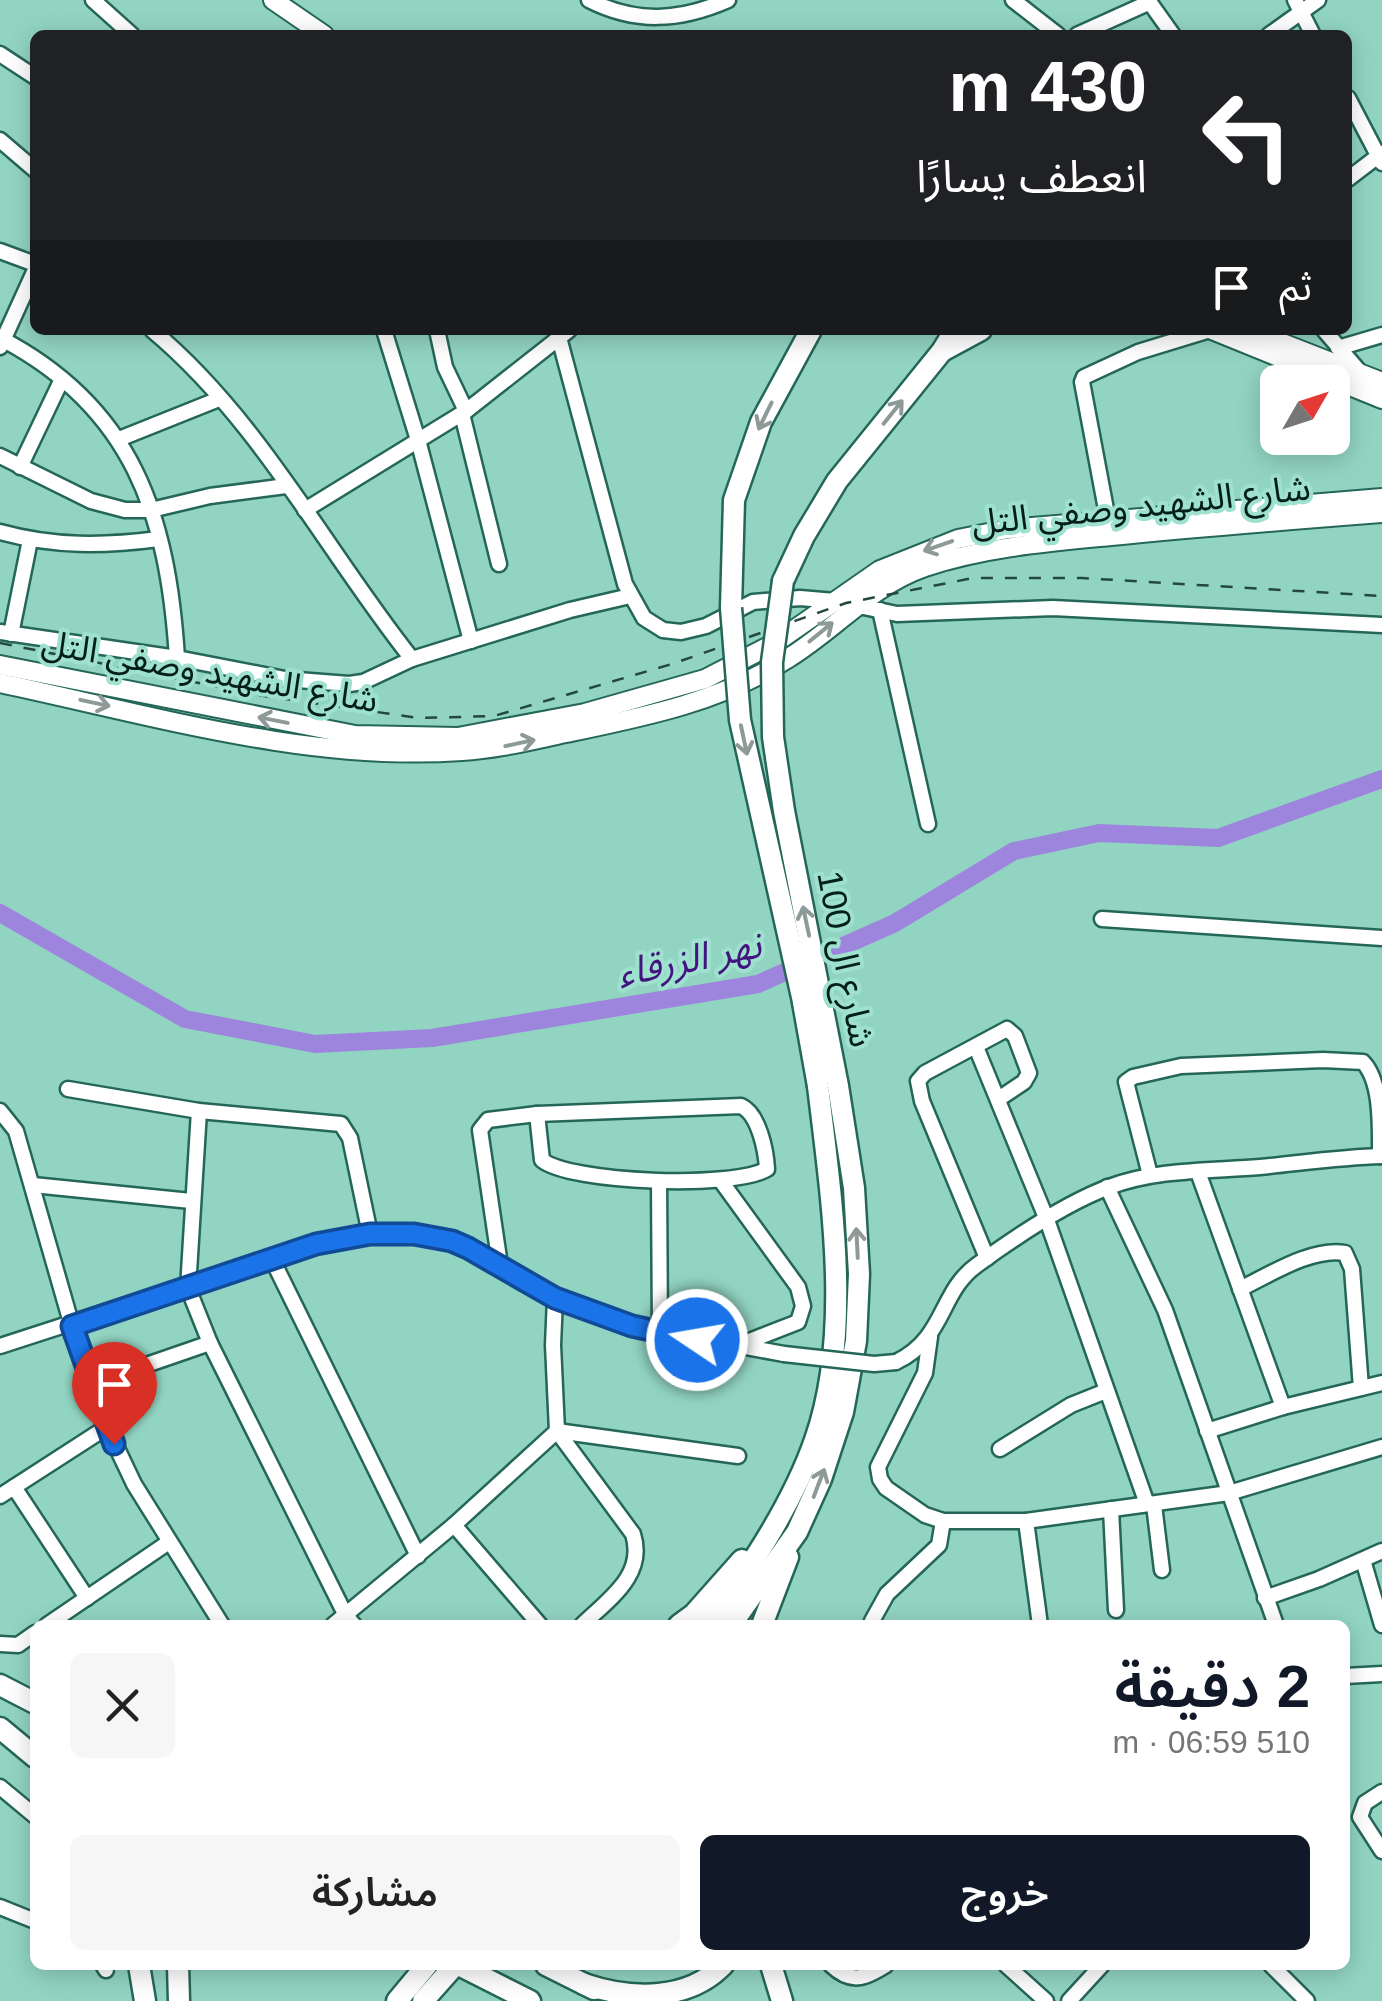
<!DOCTYPE html>
<html lang="ar">
<meta charset="utf-8">
<style>
body{margin:0;font-family:Arial,"Noto Sans Arabic",sans-serif;background:#f6f6f6;color:#222;direction:rtl;height:100vh;display:flex;flex-direction:column;font-size:38px;white-space:nowrap}
*{box-sizing:border-box;margin:0}
p{font-size:32px;color:#767676}
.icon{flex:none;width:55px;height:55px;fill:none;stroke:currentColor;stroke-width:2;stroke-linecap:round;stroke-linejoin:round}
.map{position:relative;flex:1;overflow:hidden;direction:ltr}
.side{position:absolute;left:30px;top:1620px;width:1320px;height:350px;display:flex;flex-direction:column;background:#fff;border-radius:15px;box-shadow:0 5px 25px #0003;direction:rtl}
.side>*{flex:none}
.top-card{position:absolute;left:30px;top:30px;width:1322px;height:305px;border-radius:15px;box-shadow:0 5px 25px #0003;direction:rtl;background:#202124;color:#fff;overflow:hidden}
.needle{width:65px;rotate:51deg}
.fabs{position:absolute;left:1260px;top:365px;display:grid;gap:20px}
.fabs a{display:grid;place-items:center;width:90px;height:90px;border-radius:15px;background:#fff;box-shadow:0 5px 25px #0003;font-size:50px}
.pin{position:absolute;display:grid;place-items:center;width:85px;height:85px;color:#fff;margin:-102px -42px;border-radius:50% 50% 50% 0;rotate:-45deg;box-shadow:0 0 10px #0007}
.pin .icon{rotate:45deg}
.me{position:absolute;width:110px;margin:-55px;rotate:282deg;stroke-linejoin:round;filter:drop-shadow(0 0 8px #0008)}
.turn{display:flex;align-items:center;gap:35px;height:210px;padding:0 40px;font-size:45px}
.turn .icon{width:130px;height:130px;stroke-width:2.5}
.turn b{display:block;font-size:70px;line-height:85px}
.then{display:flex;align-items:center;height:95px;padding:0 40px;background:#0003;gap:20px;font-size:38px}
.round{display:grid;place-items:center;flex:none;width:105px;height:105px;border-radius:15px;background:#f6f6f6}
.head{display:flex;align-items:center;justify-content:space-between;height:170px;padding:0 40px}
h1{font-size:60px;font-weight:600;line-height:75px;color:#111827}
.primary-button{display:flex;gap:20px;margin-top:auto;padding:20px 40px}
.primary-button a{flex:1;height:115px;border-radius:15px;background:#111827;color:#fff;font-size:40px;font-weight:600;line-height:115px;text-align:center}
.primary-button a+a{background:#f6f6f6;color:#222}
.map>svg:first-child{display:block}
.lines{fill:none;stroke-linecap:round;stroke-linejoin:round}
.river{stroke:#9d84dd;stroke-width:18}
.minor-casing{stroke:#246758;stroke-width:19}
.major-casing{stroke:#246758;stroke-width:22}
.highway-casing{stroke:#246758;stroke-width:25}
.minor{stroke:#fff;stroke-width:14}
.major{stroke:#fff;stroke-width:18}
.highway{stroke:#fff;stroke-width:20}
.rail{stroke:#244840;stroke-width:2.5;stroke-dasharray:12 12;stroke-linecap:butt}
.minor-bridge-casing{stroke:#246758;stroke-width:19;stroke-linecap:butt}
.highway-bridge-casing{stroke:#246758;stroke-width:25;stroke-linecap:butt}
.minor-bridge{stroke:#fff;stroke-width:14}
.highway-bridge{stroke:#fff;stroke-width:20}
.oneway{stroke:#8e9a98}
.route-casing{stroke:#114b97;stroke-width:25}
.route{stroke:#1a73e8;stroke-width:18}
.labels{text-anchor:middle;stroke-width:8;stroke-linejoin:round;paint-order:stroke}
.street-label{font-size:35px;fill:#041f19;stroke:#9fe1cf}
.water-label{font-size:38px;font-style:italic;fill:#41147e;stroke:#9fe1cf}
</style>
<div class="map">
<svg width="1382" height="2001" viewBox="0 0 1382 2001">
<rect width="100%" height="100%" fill="#92d4c2"/>
<g class="lines">
<!-- river -->
<polyline class="river" points="0,913 185,1019 315,1044 432,1038 758,984 895,923 1014,851 1099,833 1218,838 1382,779"/>
<!-- minor casing -->
<g class="minor-casing">
<g id="minor">
<polyline points="93,0 132,35"/>
<path d="M 589,0 C 636,24 680,21 728,0"/>
<polyline points="1013,0 1058,35"/>
<polyline points="1148,0 1173,35"/>
<polyline points="1295,0 1313,35"/>
<polyline points="1077,35 1150,2"/>
<polyline points="1269,35 1318,0"/>
<polyline points="0,54 35,77"/>
<polyline points="1348,98 1382,163"/>
<polyline points="0,140 35,170"/>
<polyline points="1348,179 1382,153"/>
<polyline points="0,251 35,264"/>
<path d="M 152,330 C 260,420 326,551 412,659"/>
<polyline points="384,330 418,440 471,641"/>
<polyline points="437,330 445,367 466,411"/>
<polyline points="557,330 625,584 644,618 663,630 681,632 706,626 753,602 800,598 835,601 897,614 1053,608 1382,625"/>
<polyline points="1324,330 1359,371"/>
<path d="M 0,338 C 133,407 168,516 177,658"/>
<polyline points="0,347 35,270"/>
<polyline points="1338,348 1382,335"/>
<polyline points="462,414 499,564"/>
<polyline points="119,439 219,399"/>
<polyline points="0,456 91,501 125,510 151,510 210,496 286,486"/>
<polyline points="20,467 62,379"/>
<polyline points="305,510 466,411 569,330"/>
<polyline points="1108,520 1082,382 1084,377 1138,352 1210,330"/>
<path d="M 0,532 C 54,547 104,546 159,539"/>
<polyline points="880,610 928,824"/>
<polyline points="0,632 177,658 285,679 349,684 363,682 412,659 570,610 630,596"/>
<polyline points="11,634 30,540"/>
<polyline points="1102,919 1382,938"/>
<polyline points="976,1047 1047,1220 1147,1504"/>
<polyline points="68,1089 199,1111 341,1124 350,1138 370,1234"/>
<path d="M 741,1106 C 759,1114 766,1151 767,1169 C 734,1189 570,1183 542,1160 L 537,1114 Z"/>
<polyline points="0,1111 16,1131 72,1326 107,1427 134,1484 222,1625"/>
<polyline points="199,1111 188,1288 210,1343 346,1616 354,1625"/>
<polyline points="1198,1172 1283,1407"/>
<path d="M 1150,1175 L 1126,1082 L 1133,1077 L 1181,1066 L 1323,1060 L 1363,1062 C 1382,1082 1380,1127 1380,1156"/>
<polyline points="721,1181 798,1287 803,1306 798,1322 734,1347"/>
<polyline points="659,1182 660,1333"/>
<polyline points="33,1185 191,1201"/>
<polyline points="1107,1187 1165,1310 1276,1625"/>
<polyline points="271,1257 418,1556"/>
<polyline points="987,1258 922,1101 918,1081 925,1073 1007,1029 1015,1036 1029,1073 1024,1082 1000,1098"/>
<polyline points="500,1265 480,1130 488,1120 537,1114"/>
<path d="M 1240,1289 C 1269,1275 1312,1247 1345,1253 L 1352,1269 L 1361,1388"/>
<polyline points="930,1337 925,1373 878,1467 880,1479 886,1488 925,1515 943,1521 1026,1521 1229,1493 1382,1447"/>
<polyline points="0,1346 299,1249 370,1234 394,1234 452,1241 555,1298 631,1326 784,1354"/>
<path d="M 896,1362 C 946,1338 939,1292 977,1265 C 1014,1238 1066,1203 1109,1187 C 1156,1169 1210,1171 1260,1167 C 1301,1163 1341,1157 1382,1156"/>
<polyline points="91,1384 210,1343"/>
<path d="M 557,1431 L 633,1534 C 646,1575 609,1599 582,1625"/>
<polyline points="557,1431 738,1456"/>
<polyline points="1207,1431 1283,1407 1382,1383"/>
<polyline points="1000,1449 1071,1405 1106,1391"/>
<polyline points="14,1487 87,1598"/>
<polyline points="0,1496 107,1427"/>
<polyline points="1154,1505 1162,1570"/>
<polyline points="1111,1509 1116,1610"/>
<polyline points="1026,1521 1040,1625"/>
<polyline points="454,1525 540,1625"/>
<polyline points="1363,1560 1382,1625"/>
<polyline points="1265,1598 1319,1579 1382,1551"/>
<polyline points="47,1625 169,1542"/>
<polyline points="333,1625 454,1525 557,1431 553,1345 555,1298"/>
<polyline points="875,1625 872,1621 887,1594 939,1545 943,1521"/>
<polyline points="0,1644 18,1645 35,1633"/>
<polyline points="1345,1676 1382,1674"/>
<polyline points="0,1787 35,1816"/>
<polyline points="1382,1792 1365,1803 1360,1817 1382,1851"/>
<polyline points="0,1907 35,1921"/>
<polyline points="103,1965 106,1970"/>
<path d="M 831,1965 C 851,1984 864,1979 886,1965"/>
<polyline points="1006,1965 1046,2001"/>
<polyline points="1271,1965 1307,2001"/>
<polyline points="1069,2001 1102,1965"/>
</g>
</g>
<!-- major casing -->
<g class="major-casing">
<g id="major">
<polyline points="273,0 324,35"/>
<polyline points="1212,330 1382,399"/>
<polyline points="1249,330 1382,382"/>
<polyline points="0,665 355,735 458,737 585,713 705,679 775,643 880,570 958,539 1008,529 1382,498"/>
<path d="M 0,683 C 151,715 307,762 462,751 C 498,749 532,740 566,733 C 643,717 720,702 787,659 C 835,630 870,586 925,567 C 985,547 1048,542 1111,536 C 1201,527 1291,520 1382,513"/>
</g>
</g>
<!-- highway casing -->
<g class="highway-casing">
<g id="highway">
<polyline points="944,350 981,330"/>
<polyline points="783,581 804,536 837,481 942,351 955,330"/>
<polyline points="731,608 734,500 761,422 811,330"/>
<polyline points="679,1625 694,1614 742,1560"/>
<path d="M 710,1625 C 749,1568 792,1506 815,1440 C 853,1332 831,1197 818,1086"/>
<polyline points="731,1625 797,1532 821,1479 843,1412 856,1341 859,1274 854,1188 838,1086"/>
<polyline points="762,1625 788,1557"/>
<polyline points="0,1685 35,1703"/>
<polyline points="0,1728 35,1757"/>
<polyline points="139,1965 145,2001"/>
<polyline points="178,1965 179,2001"/>
<polyline points="459,1965 530,2001"/>
<polyline points="546,1965 594,1989"/>
<polyline points="771,1965 782,2001"/>
<path d="M 584,1984 C 632,2000 688,2001 723,1965"/>
<polyline points="397,2001 427,1965"/>
<polyline points="423,2001 455,1965"/>
</g>
</g>
<!-- minor -->
<use href="#minor" class="minor"/>
<!-- major -->
<use href="#major" class="major"/>
<!-- highway -->
<use href="#highway" class="highway"/>
<!-- rail -->
<polyline class="rail" points="0,643 264,696 419,718 494,716 672,664 846,603 973,578 1082,578 1382,596"/>
<!-- minor-bridge casing -->
<g class="minor-bridge-casing">
<polyline id="minor-bridge" points="784,1354 874,1364 896,1362"/>
</g>
<!-- highway-bridge casing -->
<g class="highway-bridge-casing">
<g id="highway-bridge">
<polyline points="783,581 772,662 773,737 784,811 838,1086"/>
<polyline points="731,608 740,720 802,997 818,1086"/>
</g>
</g>
<!-- minor-bridge -->
<use href="#minor-bridge" class="minor-bridge"/>
<!-- highway-bridge -->
<use href="#highway-bridge" class="highway-bridge"/>
</g>
<!-- one-way arrows -->
<defs><path id="oneway-shaft" d="M-6 0H5M1.5-3L5.5 0L1.5 3" fill="none" stroke-width="1.6" stroke-linecap="round" stroke-linejoin="round" transform="scale(2.5)"/></defs>
<g class="oneway">
<use href="#oneway-shaft" transform="translate(893 412) rotate(-51)"/>
<use href="#oneway-shaft" transform="translate(765 416) rotate(116)"/>
<use href="#oneway-shaft" transform="translate(938 546) rotate(161)"/>
<use href="#oneway-shaft" transform="translate(821 632) rotate(-39)"/>
<use href="#oneway-shaft" transform="translate(95 703) rotate(12)"/>
<use href="#oneway-shaft" transform="translate(273 720) rotate(-169)"/>
<use href="#oneway-shaft" transform="translate(744 740) rotate(78)"/>
<use href="#oneway-shaft" transform="translate(520 743) rotate(-12)"/>
<use href="#oneway-shaft" transform="translate(806 921) rotate(-102)"/>
<use href="#oneway-shaft" transform="translate(857 1243) rotate(-93)"/>
<use href="#oneway-shaft" transform="translate(819 1483) rotate(-69)"/>
</g>
<g class="lines">
<!-- route casing -->
<g class="route-casing">
<polyline id="route" points="114,1444 72,1326 316,1244 370,1234 414,1234 452,1241 468,1248 555,1298 632,1326 697,1340"/>
</g>
<!-- route -->
<use href="#route" class="route"/>
</g>
<g class="labels">
<!-- street labels -->
<g class="street-label">
<text transform="translate(1141 505) rotate(-6)" y="12">شارع الشهيد وصفي التل</text>
<text transform="translate(210 671) rotate(10)" y="12">شارع الشهيد وصفي التل</text>
<text transform="translate(846 959) rotate(79)" y="12">شارع ال 100</text>
</g>
<!-- water labels -->
<g class="water-label">
<text transform="translate(689 959) rotate(-12)" y="13">نهر الزرقاء</text>
</g>
</g>
</svg>
<div class="fabs">
<a><svg class="needle" viewBox="-14 -14 28 28"><path d="M0-13l5 13h-10z" fill="#e53935"/><path d="M0 13l5-13h-10z" fill="#767676"/></svg></a>
</div>
<div class="pin" style="left:114px;top:1444px;background:#d93025"><svg class="icon" aria-label="arrive" viewBox="0 0 24 24"><path d="M6 21V4h12l-3 4 3 4H6"/></svg></div>
<svg class="me" style="left:697px;top:1340px" viewBox="-20 -20 40 40"><circle r="17" fill="#1a73e8" stroke="#fff" stroke-width="3"/><path d="M0-11L8 9 0 5-8 9z" fill="#fff"/></svg>
<div class="top-card">
<div class="turn"><svg class="icon" aria-label="left" viewBox="0 0 24 24"><path d="M17 20v-9H6M10 6l-5 5 5 5"/></svg><div><b>430 m</b>انعطف يسارًا</div></div>
<div class="then">ثم<svg class="icon" aria-label="arrive" viewBox="0 0 24 24"><path d="M6 21V4h12l-3 4 3 4H6"/></svg></div>
</div>
<section class="side">
<div class="head"><div><h1>2 دقيقة</h1><p>510 m · 06:59</p></div><a class="round"><svg class="icon" aria-label="close" viewBox="0 0 24 24"><path d="M6 6l12 12M18 6L6 18"/></svg></a></div>
<div class="primary-button"><a>خروج</a><a>مشاركة</a></div>
</section>
</div>
